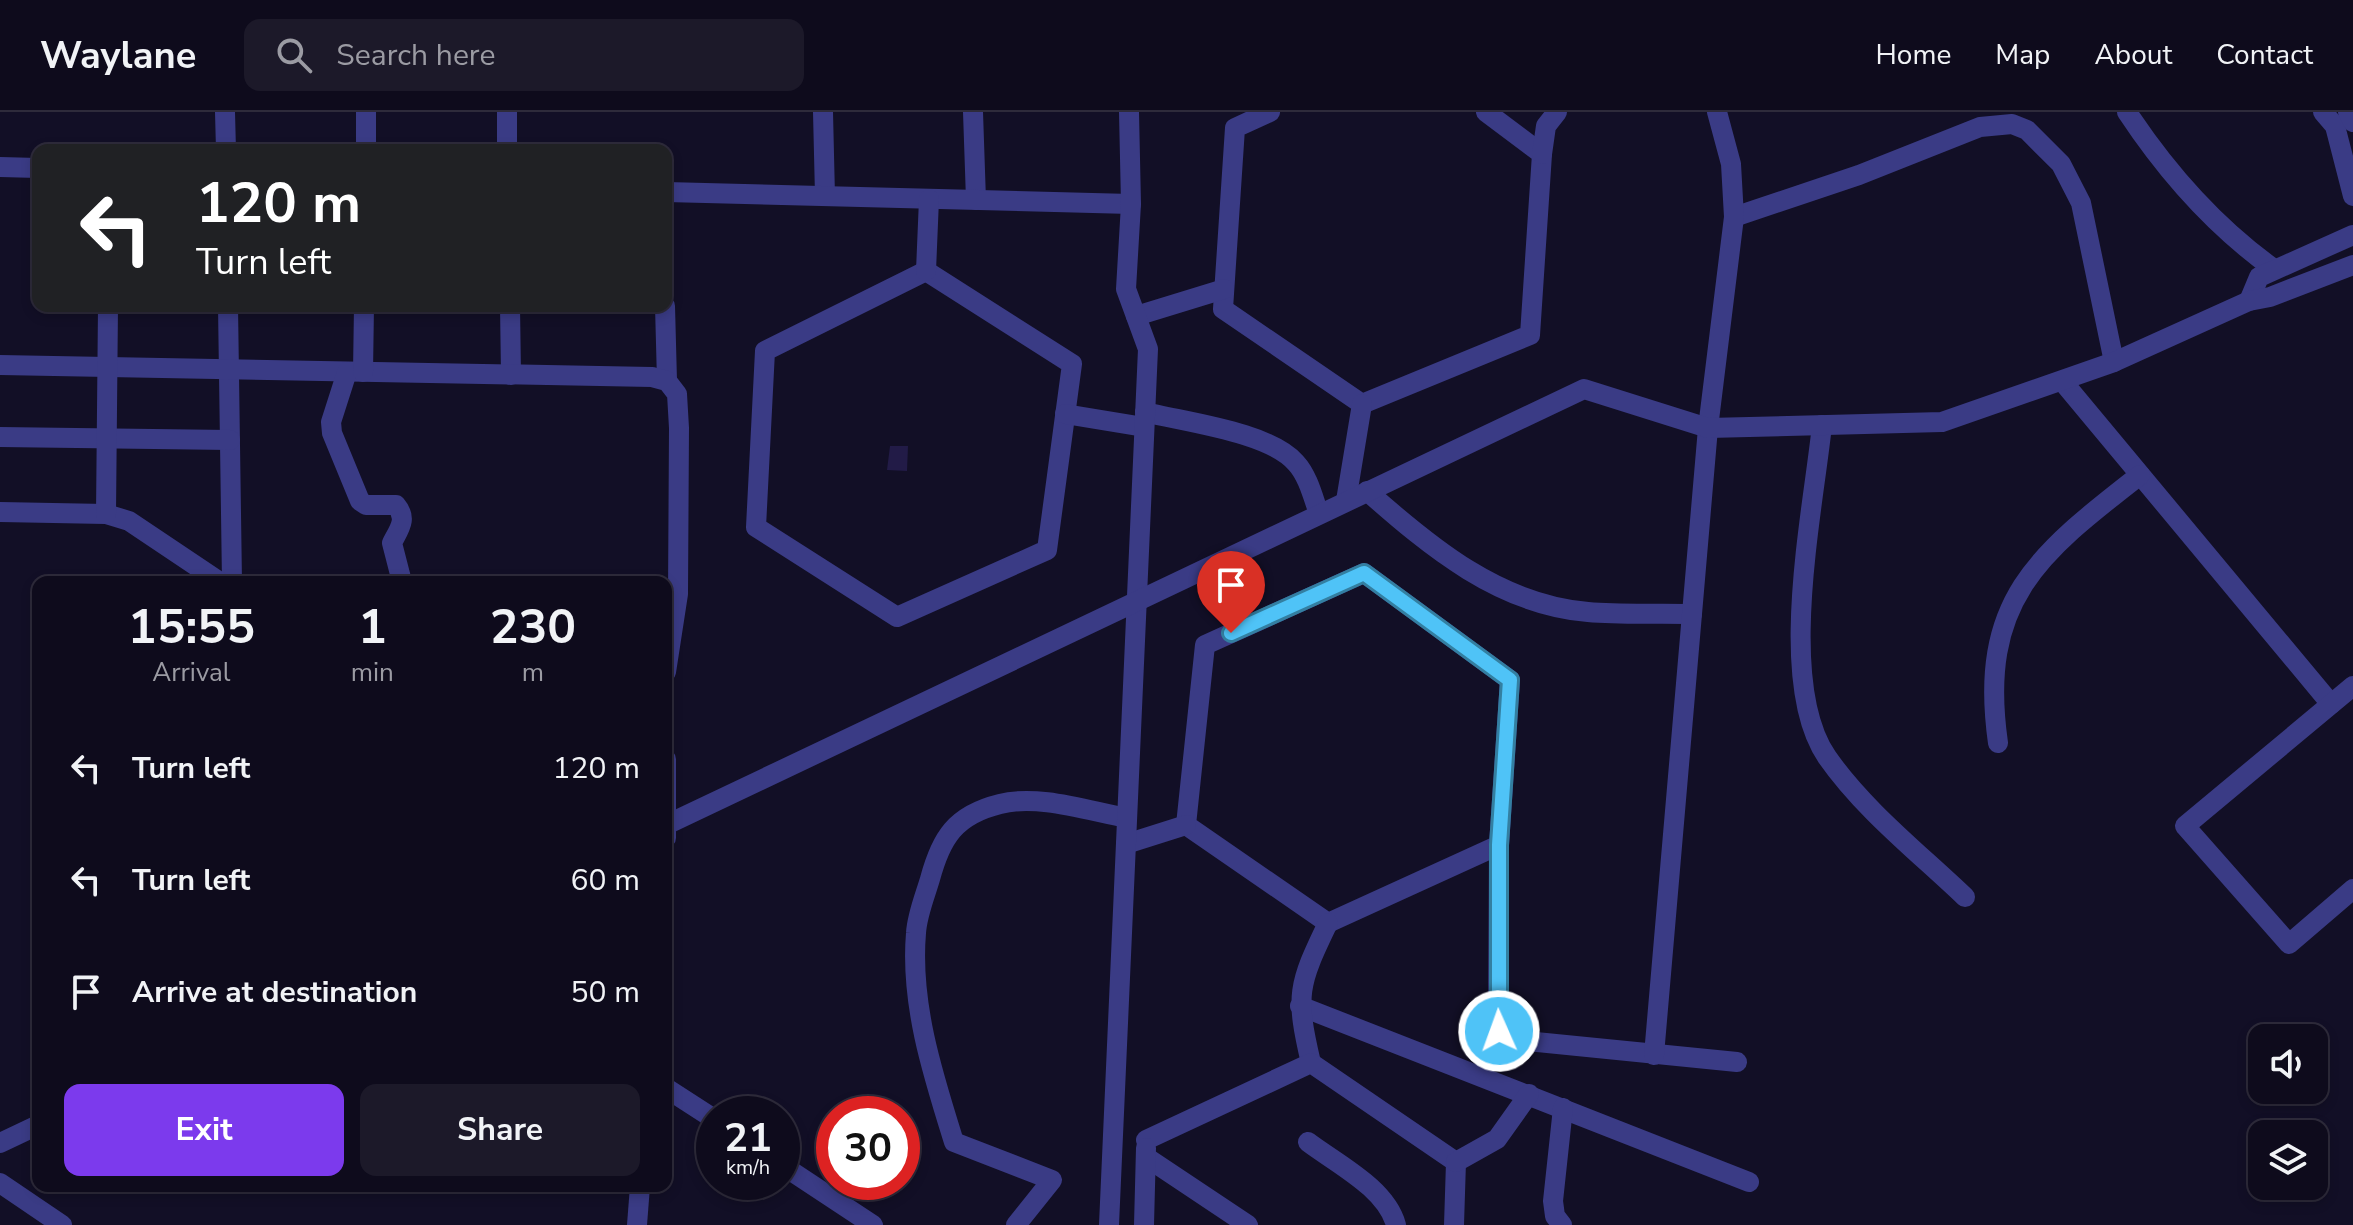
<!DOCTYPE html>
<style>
body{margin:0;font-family:"Nunito Sans",sans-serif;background:#1c1929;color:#f1f3f6;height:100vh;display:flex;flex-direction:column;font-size:30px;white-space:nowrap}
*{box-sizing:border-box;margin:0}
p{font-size:26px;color:#9b9ba3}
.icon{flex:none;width:44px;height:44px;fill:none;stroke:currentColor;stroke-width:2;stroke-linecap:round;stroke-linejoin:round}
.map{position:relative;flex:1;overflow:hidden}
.panel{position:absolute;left:32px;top:464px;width:640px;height:616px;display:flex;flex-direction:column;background:#0e0b1c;border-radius:16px;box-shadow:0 4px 12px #0003,0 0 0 2px #2e2b3b}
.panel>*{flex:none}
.top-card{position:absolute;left:32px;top:32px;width:640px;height:168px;border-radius:16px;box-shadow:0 4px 12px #0003,0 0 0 2px #2e2b3b;background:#202124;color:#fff;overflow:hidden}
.buttons{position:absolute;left:2248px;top:912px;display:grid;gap:16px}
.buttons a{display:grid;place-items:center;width:80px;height:80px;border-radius:16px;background:#0e0b1c;box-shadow:0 4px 12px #0003,0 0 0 2px #2e2b3b;font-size:40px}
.speed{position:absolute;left:696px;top:984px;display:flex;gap:16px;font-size:40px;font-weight:700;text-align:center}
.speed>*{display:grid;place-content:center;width:104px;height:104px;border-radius:50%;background:#0e0b1c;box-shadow:0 4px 12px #0003,0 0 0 2px #2e2b3b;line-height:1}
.speed small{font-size:20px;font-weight:400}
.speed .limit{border:12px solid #d22;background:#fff;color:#111}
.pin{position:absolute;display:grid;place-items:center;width:68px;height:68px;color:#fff;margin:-82px -34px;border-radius:50% 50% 50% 0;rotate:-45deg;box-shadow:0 0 8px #0007}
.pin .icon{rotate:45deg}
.me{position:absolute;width:88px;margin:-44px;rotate:358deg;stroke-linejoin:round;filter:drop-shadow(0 0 6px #0008)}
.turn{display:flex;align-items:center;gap:28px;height:168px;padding:0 32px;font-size:36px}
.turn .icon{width:104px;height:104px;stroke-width:2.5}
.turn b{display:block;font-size:56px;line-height:68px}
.eta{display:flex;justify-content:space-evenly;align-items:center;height:136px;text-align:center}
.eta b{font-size:48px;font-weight:700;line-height:56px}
.action{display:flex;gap:16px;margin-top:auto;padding:16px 32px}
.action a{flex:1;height:92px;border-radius:16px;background:#7c3aed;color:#fff;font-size:32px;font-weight:700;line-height:92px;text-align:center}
.action a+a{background:#1c1929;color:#f1f3f6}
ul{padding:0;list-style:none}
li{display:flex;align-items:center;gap:24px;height:112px;padding:0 32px}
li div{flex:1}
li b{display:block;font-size:30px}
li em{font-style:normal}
header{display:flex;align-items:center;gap:48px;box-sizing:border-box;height:112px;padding:0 40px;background:#0e0b1c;border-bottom:2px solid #2e2b3b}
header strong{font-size:38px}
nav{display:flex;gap:44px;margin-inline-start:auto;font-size:28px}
.search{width:560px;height:72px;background:#1c1929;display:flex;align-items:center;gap:20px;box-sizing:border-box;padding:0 28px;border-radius:16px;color:#9b9ba3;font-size:30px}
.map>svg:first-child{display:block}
.building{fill:#221b47}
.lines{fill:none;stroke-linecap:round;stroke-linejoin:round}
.minor{stroke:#3a3b85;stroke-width:20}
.tertiary{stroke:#3a3b85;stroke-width:20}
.route-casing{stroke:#337fa1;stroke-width:20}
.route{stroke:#4fc3f7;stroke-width:14}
</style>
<header>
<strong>Waylane</strong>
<div class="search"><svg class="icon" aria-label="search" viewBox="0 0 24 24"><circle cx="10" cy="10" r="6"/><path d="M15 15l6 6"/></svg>Search here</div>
<nav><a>Home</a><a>Map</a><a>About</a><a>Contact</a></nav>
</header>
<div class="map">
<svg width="2353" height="1113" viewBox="0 0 2353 1113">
<rect width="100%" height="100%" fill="#120f26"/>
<!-- building -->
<polygon class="building" points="890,334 908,334 907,359 887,358"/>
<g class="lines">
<!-- minor -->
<g class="minor">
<polyline points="225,0 226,38"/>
<polyline points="507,0 507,38"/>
<polyline points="823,0 825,84"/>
<polyline points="973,0 976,88"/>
<polyline points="1270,0 1235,16 1223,197 1362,292 1530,223 1542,42 1486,0"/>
<path d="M 2127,0 C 2168,62 2214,114 2274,157"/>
<polyline points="2323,0 2335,14 2353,84"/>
<polyline points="2348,0 2353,10"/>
<polyline points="366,38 366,0"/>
<polyline points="1542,42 1546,14 1557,0"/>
<polyline points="0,55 38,56"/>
<polyline points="666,80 1131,92"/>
<polyline points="1734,105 1859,63 1980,15 2012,12 2027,18 2061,52 2081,91 2114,250"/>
<polygon points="926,159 1072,252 1047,438 897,505 756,415 765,239"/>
<polyline points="926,159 929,87"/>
<polyline points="228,194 232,470"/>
<polyline points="510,194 511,263"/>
<polyline points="665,194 667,269"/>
<polyline points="1136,204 1224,177"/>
<polyline points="0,253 652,265 667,269 677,282 679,316 678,482 666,560"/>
<path d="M 347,260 L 331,310 L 332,321 L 360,389 L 366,393 L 396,393 C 408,407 399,417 392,431 L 402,470"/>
<polyline points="363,260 364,194"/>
<polyline points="2063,270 2331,592"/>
<path d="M 1145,300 C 1184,310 1270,320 1296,351 C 1308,364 1313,385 1319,402"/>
<polyline points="1065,302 1144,315"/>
<path d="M 1822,313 C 1813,400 1776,571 1827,645 C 1864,698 1919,741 1965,785"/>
<polyline points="0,325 230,328"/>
<path d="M 1367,379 C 1430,435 1500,493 1588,500 C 1622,503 1657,501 1692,502"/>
<polyline points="1346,389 1362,292"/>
<polyline points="0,400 106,402 129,409 220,470"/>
<polyline points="106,402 108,194"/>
<polygon points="1364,461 1510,568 1499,733 1328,811 1186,713 1205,533"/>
<polyline points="2353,574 2185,714 2289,832 2353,777"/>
<path d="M 1998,631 C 1978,489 2037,443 2140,363"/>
<polyline points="666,647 666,726"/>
<polyline points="1126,732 1186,713"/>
<polyline points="1499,733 1498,910 1506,927 1737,950"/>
<polyline points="1300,894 1749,1070"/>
<polyline points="1654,943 1708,316 1734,105 1731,52 1717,0"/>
<path d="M 1311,951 C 1295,883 1298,873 1328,811"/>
<polyline points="666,976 714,1007"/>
<polyline points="1146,1028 1311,951 1456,1050 1454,1113"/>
<path d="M 1308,1030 C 1337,1052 1386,1076 1396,1113"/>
<polyline points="1146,1045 1248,1113"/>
<polyline points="1456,1050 1497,1027 1529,982"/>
<polyline points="782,1053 873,1113"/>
<polyline points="0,1071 62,1113"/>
<polyline points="637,1113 640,1074"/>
<path d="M 1016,1113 L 1052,1068 L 954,1030 C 933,963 910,892 916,821 C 917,803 925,784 930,767 C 941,726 955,703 1000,692 C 1038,682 1088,699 1127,706"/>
<polyline points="1109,1113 1148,237 1126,177 1131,92 1129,0"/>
<polyline points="1144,1113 1146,1036"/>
<polyline points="1562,1113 1555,1104 1553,1089 1563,996"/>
</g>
<!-- tertiary -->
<g class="tertiary">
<polyline points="2249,189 2259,165 2353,123"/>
<polyline points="666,713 1584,277 1708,316 1942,310 2114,250 2249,189 2270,185 2353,153"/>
<polyline points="0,1031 38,1013"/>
</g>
</g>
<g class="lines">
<!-- route casing -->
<g class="route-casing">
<polyline id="route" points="1231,521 1364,461 1510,568 1499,733 1499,919"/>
</g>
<!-- route -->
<use href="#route" class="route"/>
</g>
</svg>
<div class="buttons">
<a><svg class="icon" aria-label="sound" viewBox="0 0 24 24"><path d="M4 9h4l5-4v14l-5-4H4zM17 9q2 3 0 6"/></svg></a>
<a><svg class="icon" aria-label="layers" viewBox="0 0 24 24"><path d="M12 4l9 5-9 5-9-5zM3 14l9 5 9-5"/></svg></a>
</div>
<div class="speed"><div>21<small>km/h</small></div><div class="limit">30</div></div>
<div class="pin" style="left:1231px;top:521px;background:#d93025"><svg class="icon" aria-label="arrive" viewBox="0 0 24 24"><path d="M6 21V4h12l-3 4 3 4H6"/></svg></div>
<svg class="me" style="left:1499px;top:919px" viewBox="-20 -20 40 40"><circle r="17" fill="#4fc3f7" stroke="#fff" stroke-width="3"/><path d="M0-11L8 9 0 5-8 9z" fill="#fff"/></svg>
<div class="top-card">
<div class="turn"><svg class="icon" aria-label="left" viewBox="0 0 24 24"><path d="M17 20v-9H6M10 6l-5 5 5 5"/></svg><div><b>120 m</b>Turn left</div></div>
</div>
<section class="panel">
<div class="eta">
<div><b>15:55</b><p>Arrival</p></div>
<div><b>1</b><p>min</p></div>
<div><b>230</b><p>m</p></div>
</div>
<ul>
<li><svg class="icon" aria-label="left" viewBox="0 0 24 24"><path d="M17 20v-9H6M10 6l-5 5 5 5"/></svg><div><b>Turn left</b></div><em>120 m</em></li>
<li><svg class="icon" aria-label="left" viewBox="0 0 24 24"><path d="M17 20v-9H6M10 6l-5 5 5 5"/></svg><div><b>Turn left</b></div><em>60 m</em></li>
<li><svg class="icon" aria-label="arrive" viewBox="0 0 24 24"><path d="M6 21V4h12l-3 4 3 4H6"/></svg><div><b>Arrive at destination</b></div><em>50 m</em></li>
</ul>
<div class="action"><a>Exit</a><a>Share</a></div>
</section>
</div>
